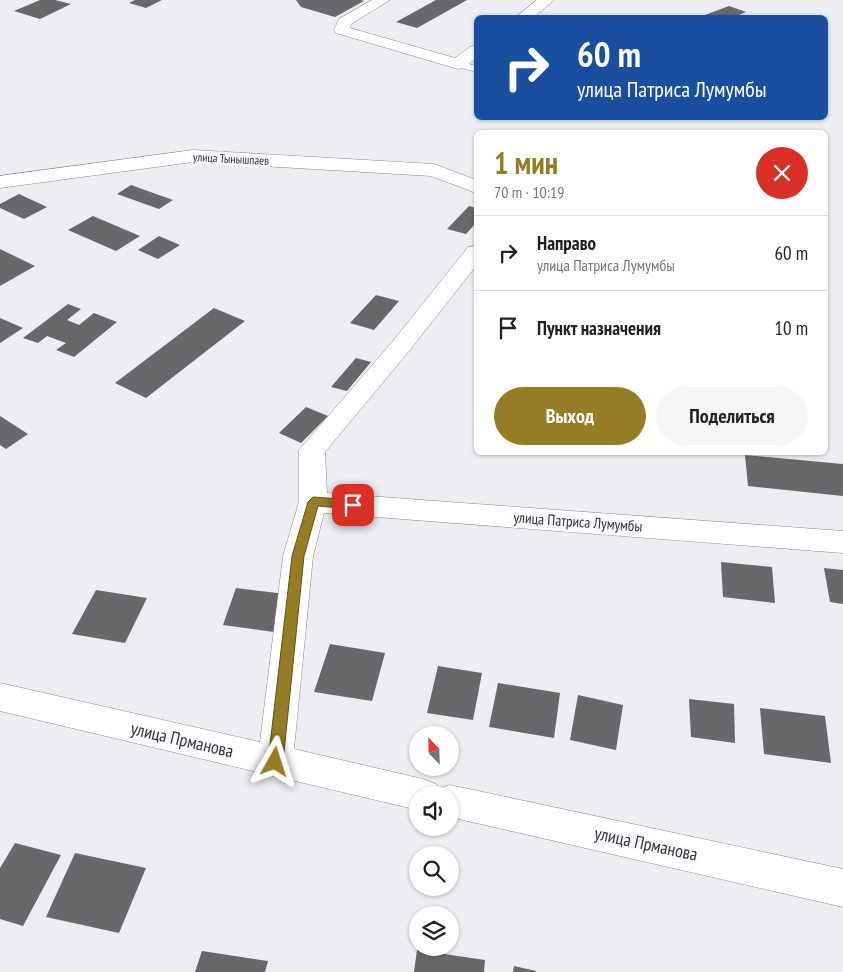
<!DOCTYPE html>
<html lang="ru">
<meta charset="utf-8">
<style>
body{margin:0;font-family:"PT Sans Narrow",sans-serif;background:#f6f6f6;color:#202124;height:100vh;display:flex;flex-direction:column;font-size:19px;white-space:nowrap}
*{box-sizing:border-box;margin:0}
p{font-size:16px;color:#757577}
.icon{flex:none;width:28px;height:28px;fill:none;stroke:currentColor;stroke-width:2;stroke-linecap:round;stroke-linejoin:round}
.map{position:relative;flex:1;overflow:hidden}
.side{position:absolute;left:474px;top:130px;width:354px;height:325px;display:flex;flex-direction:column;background:#fff;border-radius:8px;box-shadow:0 1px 4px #0004}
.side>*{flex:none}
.guide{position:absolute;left:474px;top:15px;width:354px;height:105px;border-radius:8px;box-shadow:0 1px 4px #0004;background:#1a4fa0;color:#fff;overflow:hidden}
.needle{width:32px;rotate:337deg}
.controls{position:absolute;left:409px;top:726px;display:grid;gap:10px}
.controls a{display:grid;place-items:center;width:50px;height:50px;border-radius:50%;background:#fff;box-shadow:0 1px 4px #0004;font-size:25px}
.pin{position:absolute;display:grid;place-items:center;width:42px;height:42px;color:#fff;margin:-21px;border-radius:10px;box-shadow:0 2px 8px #0006}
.me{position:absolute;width:55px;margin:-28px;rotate:6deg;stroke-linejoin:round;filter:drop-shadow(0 0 4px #0008)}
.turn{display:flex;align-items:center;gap:18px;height:105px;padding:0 20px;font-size:22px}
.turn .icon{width:65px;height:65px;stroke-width:2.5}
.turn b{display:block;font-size:35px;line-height:42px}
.round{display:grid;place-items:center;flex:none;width:52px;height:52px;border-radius:26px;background:#f6f6f6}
.headline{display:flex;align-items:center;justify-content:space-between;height:85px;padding:0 20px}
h1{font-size:30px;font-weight:800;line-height:38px;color:#967c24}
.button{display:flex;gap:10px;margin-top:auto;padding:10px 20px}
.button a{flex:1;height:58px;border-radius:30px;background:#967c24;color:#fff;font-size:20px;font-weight:800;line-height:58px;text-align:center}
.button a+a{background:#f6f6f6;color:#202124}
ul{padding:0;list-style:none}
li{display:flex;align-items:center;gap:15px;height:75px;padding:0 20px;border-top:1px solid #e0e0e0}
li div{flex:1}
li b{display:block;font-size:19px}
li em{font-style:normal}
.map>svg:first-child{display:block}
.building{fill:#69676a}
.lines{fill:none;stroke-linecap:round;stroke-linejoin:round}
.service-casing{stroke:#888a8c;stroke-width:1}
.minor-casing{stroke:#888a8c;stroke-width:1}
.service{fill:#fff;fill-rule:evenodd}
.minor{fill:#fff;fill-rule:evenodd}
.route{fill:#967c24;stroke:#625117}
.labels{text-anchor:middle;stroke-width:5;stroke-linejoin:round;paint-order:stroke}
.far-street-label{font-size:12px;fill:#323334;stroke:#f8fbfd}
.street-label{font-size:15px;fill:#323334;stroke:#f8fbfd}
.near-street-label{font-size:18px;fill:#323334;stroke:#f8fbfd}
</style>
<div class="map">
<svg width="843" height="972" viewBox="0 0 843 972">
<rect width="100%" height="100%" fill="#ebedf0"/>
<!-- building -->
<g class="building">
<polygon points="40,0 55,0 71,4 40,19 14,11"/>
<polygon points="135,0 162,0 146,8 129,3"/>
<polygon points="296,0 361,0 364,1 335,17 301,7"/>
<polygon points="436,0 467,0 417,28 396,22"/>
<polygon points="729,6 746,12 732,18 697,18"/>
<polygon points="131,185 173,200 159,209 117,194"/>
<polygon points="19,194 47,207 24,219 0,208 0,204"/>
<polygon points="469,206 476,208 476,223 466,234 447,229"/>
<polygon points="93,216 140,236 116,251 68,230"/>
<polygon points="159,236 180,245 158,259 138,250"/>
<polygon points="0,249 35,266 0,286"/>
<polygon points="376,295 399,301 374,330 350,323"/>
<polygon points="68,304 81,309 67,320 79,325 94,313 117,322 74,357 56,350 66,343 47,336 38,343 23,338"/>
<polygon points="214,308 245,321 146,398 115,383"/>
<polygon points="0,318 23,328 0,343"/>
<polygon points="356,358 371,362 347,391 331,387"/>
<polygon points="306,407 328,416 301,443 279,433"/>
<polygon points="0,416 28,434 6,449 0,445"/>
<polygon points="745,455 843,464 843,496 748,486"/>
<polygon points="721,562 772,567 775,603 723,597"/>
<polygon points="824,568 843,570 843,604 830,602"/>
<polygon points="236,588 286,594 274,632 223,625"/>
<polygon points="96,590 147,598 125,643 72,634"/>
<polygon points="330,644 385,653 372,701 314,692"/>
<polygon points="438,666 482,673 473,720 427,713"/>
<polygon points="498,683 560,693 554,738 489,727"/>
<polygon points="578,695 623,705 616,750 570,740"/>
<polygon points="689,699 734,704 735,743 691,737"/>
<polygon points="760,708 825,716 831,763 764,754"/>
<polygon points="15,843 61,855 23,926 0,919 0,868"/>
<polygon points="75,853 146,868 119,933 46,917"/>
<polygon points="417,950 485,960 484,972 414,972"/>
<polygon points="202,951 268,961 265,972 195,972"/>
<polygon points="514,966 536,971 536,972 513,972"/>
</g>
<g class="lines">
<!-- service casing -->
<g class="service-casing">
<polygon id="service" points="458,61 476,66 476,72 454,66 453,64"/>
</g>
<!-- minor casing -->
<g class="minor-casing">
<g id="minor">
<polygon points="372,0 390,0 351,24 350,28 455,58 470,47 476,45 476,58 464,68 458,69 336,33 334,30 339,19"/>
<polygon points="537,0 554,0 533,18 515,18"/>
<polygon points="193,150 434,164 476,180 476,193 431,176 193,162 0,188 0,176"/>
<polygon points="476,246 476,266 409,351 325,452 327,493 843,531 843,553 324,513 313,556 294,749 423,779 436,784 438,789 450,785 843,869 843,907 450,817 450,795 418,795 418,810 0,711 0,683 260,742 283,556 299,502 299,450 393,341 468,247"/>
</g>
</g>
<!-- service -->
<use href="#service" class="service"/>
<!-- minor -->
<use href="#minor" class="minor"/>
</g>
<!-- route -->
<polygon class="route" points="313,497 353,500 358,505 353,509 318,506 304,556 283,762 280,767 275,769 270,767 268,762 292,556 308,502"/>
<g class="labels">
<!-- far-street labels -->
<g class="far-street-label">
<text transform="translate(231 159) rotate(3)" y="4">улица Тынышпаев</text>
</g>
<!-- street labels -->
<g class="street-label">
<text transform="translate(578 522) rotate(4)" y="5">улица Патриса Лумумбы</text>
</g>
<!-- near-street labels -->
<g class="near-street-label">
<text transform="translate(182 740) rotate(13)" y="6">улица Прманова</text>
<text transform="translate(646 844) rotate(12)" y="6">улица Прманова</text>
</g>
</g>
</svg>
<div class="controls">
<a><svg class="needle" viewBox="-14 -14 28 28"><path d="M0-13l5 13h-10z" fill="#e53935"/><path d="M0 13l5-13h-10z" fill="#757577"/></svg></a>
<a><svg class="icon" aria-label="sound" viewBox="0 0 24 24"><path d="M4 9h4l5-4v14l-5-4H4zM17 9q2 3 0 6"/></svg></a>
<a><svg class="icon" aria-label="search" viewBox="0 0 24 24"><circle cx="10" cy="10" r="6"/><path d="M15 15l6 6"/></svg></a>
<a><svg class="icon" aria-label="layers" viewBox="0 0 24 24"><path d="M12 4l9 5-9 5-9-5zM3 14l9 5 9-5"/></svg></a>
</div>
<div class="pin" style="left:353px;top:505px;background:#d93025"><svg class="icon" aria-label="arrive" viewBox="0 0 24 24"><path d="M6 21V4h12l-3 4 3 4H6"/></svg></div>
<svg class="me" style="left:275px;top:762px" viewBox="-20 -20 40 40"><path d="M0-17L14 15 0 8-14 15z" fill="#967c24" stroke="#fff" stroke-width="4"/></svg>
<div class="guide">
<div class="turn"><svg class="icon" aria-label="right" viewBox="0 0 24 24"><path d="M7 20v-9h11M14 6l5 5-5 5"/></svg><div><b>60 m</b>улица Патриса Лумумбы</div></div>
</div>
<section class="side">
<div class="headline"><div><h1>1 мин</h1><p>70 m · 10:19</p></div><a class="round" style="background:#d93025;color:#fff"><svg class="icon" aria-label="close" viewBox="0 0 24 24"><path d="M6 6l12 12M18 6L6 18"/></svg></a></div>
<ul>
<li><svg class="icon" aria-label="right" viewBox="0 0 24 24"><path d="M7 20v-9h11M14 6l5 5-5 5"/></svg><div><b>Направо</b><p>улица Патриса Лумумбы</p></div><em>60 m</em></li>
<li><svg class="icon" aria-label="arrive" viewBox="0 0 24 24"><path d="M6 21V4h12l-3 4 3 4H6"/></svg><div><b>Пункт назначения</b></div><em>10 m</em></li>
</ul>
<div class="button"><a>Выход</a><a>Поделиться</a></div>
</section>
</div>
